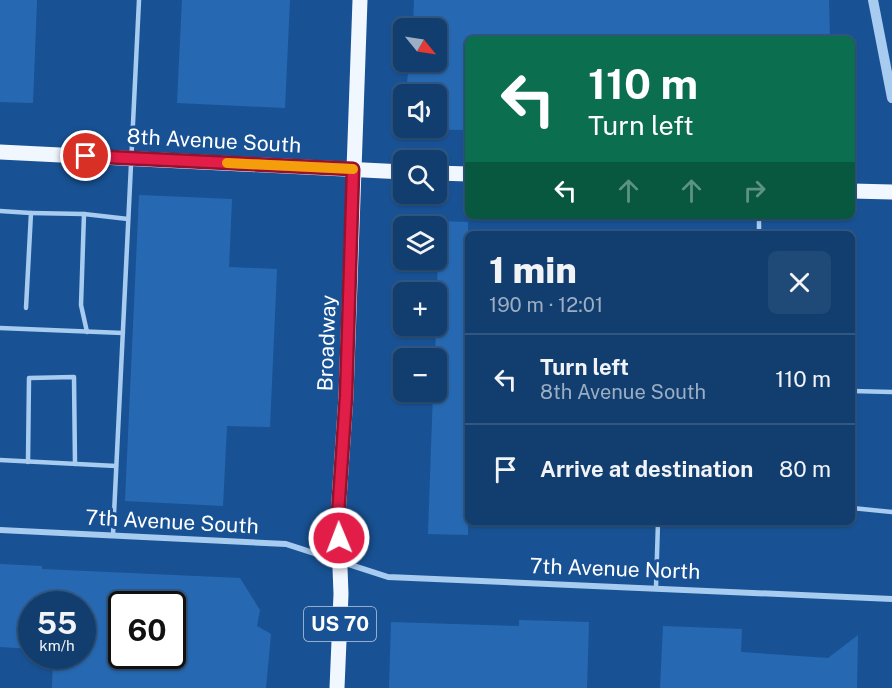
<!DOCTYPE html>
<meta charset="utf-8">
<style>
body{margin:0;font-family:"Public Sans",sans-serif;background:#1f4977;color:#f1f3f6;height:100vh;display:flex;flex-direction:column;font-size:22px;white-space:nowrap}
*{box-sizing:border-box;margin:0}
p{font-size:20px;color:#9caec3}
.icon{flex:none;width:33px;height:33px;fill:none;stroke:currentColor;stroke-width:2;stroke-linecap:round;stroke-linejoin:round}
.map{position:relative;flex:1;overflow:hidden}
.details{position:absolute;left:465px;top:231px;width:390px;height:294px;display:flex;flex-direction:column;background:#123e6f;border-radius:9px;box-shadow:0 2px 4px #0004,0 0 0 2px #315782}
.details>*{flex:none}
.top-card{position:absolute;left:465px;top:36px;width:390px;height:183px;border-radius:9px;box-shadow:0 2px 4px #0004,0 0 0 2px #315782;background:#0b6e4f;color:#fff;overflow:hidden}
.needle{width:39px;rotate:120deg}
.controls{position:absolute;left:393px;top:18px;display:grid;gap:12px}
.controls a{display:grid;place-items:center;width:54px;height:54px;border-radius:9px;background:#123e6f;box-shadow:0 2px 4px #0004,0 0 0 2px #315782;font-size:30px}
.speed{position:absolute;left:18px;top:591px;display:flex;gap:12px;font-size:30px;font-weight:700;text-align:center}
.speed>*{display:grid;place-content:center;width:78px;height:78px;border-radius:50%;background:#123e6f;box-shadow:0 2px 4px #0004,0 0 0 2px #315782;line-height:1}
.speed small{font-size:15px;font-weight:400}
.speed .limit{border:3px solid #111;border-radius:9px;background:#fff;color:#111}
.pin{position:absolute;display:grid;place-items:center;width:51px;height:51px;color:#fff;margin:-26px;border:3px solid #fff;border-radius:50%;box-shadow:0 2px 6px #0007}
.me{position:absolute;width:66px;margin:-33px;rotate:359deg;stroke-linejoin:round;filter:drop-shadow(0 0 4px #0008)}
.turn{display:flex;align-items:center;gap:21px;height:126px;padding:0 24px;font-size:27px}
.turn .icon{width:78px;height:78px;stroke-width:2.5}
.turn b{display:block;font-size:42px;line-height:51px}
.lanes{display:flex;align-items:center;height:57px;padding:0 24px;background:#0003;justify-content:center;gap:30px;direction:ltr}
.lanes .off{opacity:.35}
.round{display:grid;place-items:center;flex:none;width:63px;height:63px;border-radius:9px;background:#1f4977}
.headline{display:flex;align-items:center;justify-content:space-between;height:102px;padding:0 24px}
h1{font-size:36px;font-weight:800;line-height:45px}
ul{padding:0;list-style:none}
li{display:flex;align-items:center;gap:18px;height:90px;padding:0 24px;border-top:2px solid #315782}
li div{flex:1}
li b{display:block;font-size:22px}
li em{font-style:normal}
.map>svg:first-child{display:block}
.building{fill:#2669b2;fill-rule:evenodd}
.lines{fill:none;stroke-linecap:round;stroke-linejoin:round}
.service{stroke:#a8cbf0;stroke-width:4.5}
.minor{stroke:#a8cbf0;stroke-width:6}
.tertiary{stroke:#a8cbf0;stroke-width:10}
.primary{stroke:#f1f7ff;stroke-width:15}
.route-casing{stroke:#92132f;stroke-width:15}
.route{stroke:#e11d48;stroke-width:10}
.slow{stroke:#f59e0b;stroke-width:10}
.labels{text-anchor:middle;stroke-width:6;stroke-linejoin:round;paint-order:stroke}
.shield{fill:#185294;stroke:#bacbdf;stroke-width:1.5}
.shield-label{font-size:20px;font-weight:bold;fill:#fff}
.street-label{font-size:21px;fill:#fff;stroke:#185294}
</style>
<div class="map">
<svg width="892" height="688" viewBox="0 0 892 688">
<rect width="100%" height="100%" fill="#185294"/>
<!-- building -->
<g class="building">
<polygon points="0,0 37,0 33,103 0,102"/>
<polygon points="182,0 290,0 285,108 177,103"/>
<polygon points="414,0 829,0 830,39 468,39 468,130 405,129 436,128 436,94 406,94 409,62 436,62 436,28 413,28"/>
<polygon points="139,195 232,199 229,267 277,269 270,427 227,426 223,506 125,501"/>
<polygon points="439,221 468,222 468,535 428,534 433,392 436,392 436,358 435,358"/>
<path d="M 0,564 L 42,566 L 42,569 L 240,578 L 260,610 L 257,626 L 271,634 L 266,688 L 52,688 L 53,656 L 82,656 L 82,604 L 32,604 L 32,649 L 0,647 ZM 122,604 L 172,604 L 172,656 L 122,656 Z"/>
<polygon points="519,620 589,622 587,688 389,688 391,622 519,626"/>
<polygon points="663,626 742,629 741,652 828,658 858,635 857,688 660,688"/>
</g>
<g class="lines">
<!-- service -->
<g class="service">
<polyline points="0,211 31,213 26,308"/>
<polyline points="31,213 84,214 128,219"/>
<polyline points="84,214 81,305 87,332"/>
<polyline points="759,231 759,216"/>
<polyline points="0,328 123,333"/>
<polyline points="852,391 892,392"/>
<polyline points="0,460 116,466"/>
<polyline points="28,462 29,378 74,377 75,464"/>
<polyline points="852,508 892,512"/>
<polyline points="113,535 139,0"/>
<polyline points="656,587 658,522"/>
</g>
<!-- minor -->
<polyline class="minor" points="0,530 286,544 388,577 892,599"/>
<!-- tertiary -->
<polyline class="tertiary" points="873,0 892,98"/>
<!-- primary -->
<g class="primary">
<polyline points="0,152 404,172"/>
<polyline points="436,173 468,174"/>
<polyline points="852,191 892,192"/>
<polyline points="337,688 341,594 338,515 346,396 360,0"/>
</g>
</g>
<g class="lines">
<!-- route casing -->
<g class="route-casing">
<polyline id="route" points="86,156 353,169 346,396 338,515 339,538"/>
</g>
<!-- route -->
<use href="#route" class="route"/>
<!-- slow -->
<polyline class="slow" points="227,163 353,169"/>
</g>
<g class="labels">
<!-- shield labels -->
<rect class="shield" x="304" y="607" width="72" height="34" rx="4.5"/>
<g class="shield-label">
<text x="340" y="631">US 70</text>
</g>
<!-- street labels -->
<g class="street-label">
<text transform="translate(214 141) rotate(3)" y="7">8th Avenue South</text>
<text transform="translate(327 343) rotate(-88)" y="7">Broadway</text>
<text transform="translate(172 522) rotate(3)" y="7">7th Avenue South</text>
<text transform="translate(615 569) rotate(2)" y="7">7th Avenue North</text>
</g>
</g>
</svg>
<div class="controls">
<a><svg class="needle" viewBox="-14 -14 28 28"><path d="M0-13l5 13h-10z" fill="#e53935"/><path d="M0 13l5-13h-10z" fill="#9caec3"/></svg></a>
<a><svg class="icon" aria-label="sound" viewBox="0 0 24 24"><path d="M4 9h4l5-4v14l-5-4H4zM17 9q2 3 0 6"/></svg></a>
<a><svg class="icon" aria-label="search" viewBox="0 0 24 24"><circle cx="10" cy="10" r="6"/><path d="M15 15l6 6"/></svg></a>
<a><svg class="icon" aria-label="layers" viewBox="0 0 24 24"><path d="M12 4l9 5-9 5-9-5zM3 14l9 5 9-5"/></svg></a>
<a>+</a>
<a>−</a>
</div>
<div class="speed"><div>55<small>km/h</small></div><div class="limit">60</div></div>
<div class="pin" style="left:86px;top:156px;background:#d93025"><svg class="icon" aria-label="arrive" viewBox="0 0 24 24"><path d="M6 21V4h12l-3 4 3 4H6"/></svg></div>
<svg class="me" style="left:339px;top:538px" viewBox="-20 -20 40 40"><circle r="17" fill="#e11d48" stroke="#fff" stroke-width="3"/><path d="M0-11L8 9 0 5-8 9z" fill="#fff"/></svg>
<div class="top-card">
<div class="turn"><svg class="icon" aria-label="left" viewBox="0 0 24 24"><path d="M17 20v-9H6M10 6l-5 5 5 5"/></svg><div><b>110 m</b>Turn left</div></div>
<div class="lanes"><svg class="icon" aria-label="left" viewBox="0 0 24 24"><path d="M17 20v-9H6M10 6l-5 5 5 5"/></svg><svg class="icon off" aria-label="ahead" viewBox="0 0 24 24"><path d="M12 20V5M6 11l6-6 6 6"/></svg><svg class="icon off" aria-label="ahead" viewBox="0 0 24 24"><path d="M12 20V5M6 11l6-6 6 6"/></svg><svg class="icon off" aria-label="right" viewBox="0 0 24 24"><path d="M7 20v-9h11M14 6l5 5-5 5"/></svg></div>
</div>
<section class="details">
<div class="headline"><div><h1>1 min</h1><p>190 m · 12:01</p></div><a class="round"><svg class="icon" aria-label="close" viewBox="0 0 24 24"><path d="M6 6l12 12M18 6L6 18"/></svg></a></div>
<ul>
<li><svg class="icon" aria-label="left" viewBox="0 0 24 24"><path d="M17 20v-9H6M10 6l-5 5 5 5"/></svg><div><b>Turn left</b><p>8th Avenue South</p></div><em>110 m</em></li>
<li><svg class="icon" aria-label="arrive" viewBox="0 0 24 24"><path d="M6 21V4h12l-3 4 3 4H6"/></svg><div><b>Arrive at destination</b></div><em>80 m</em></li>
</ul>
</section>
</div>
